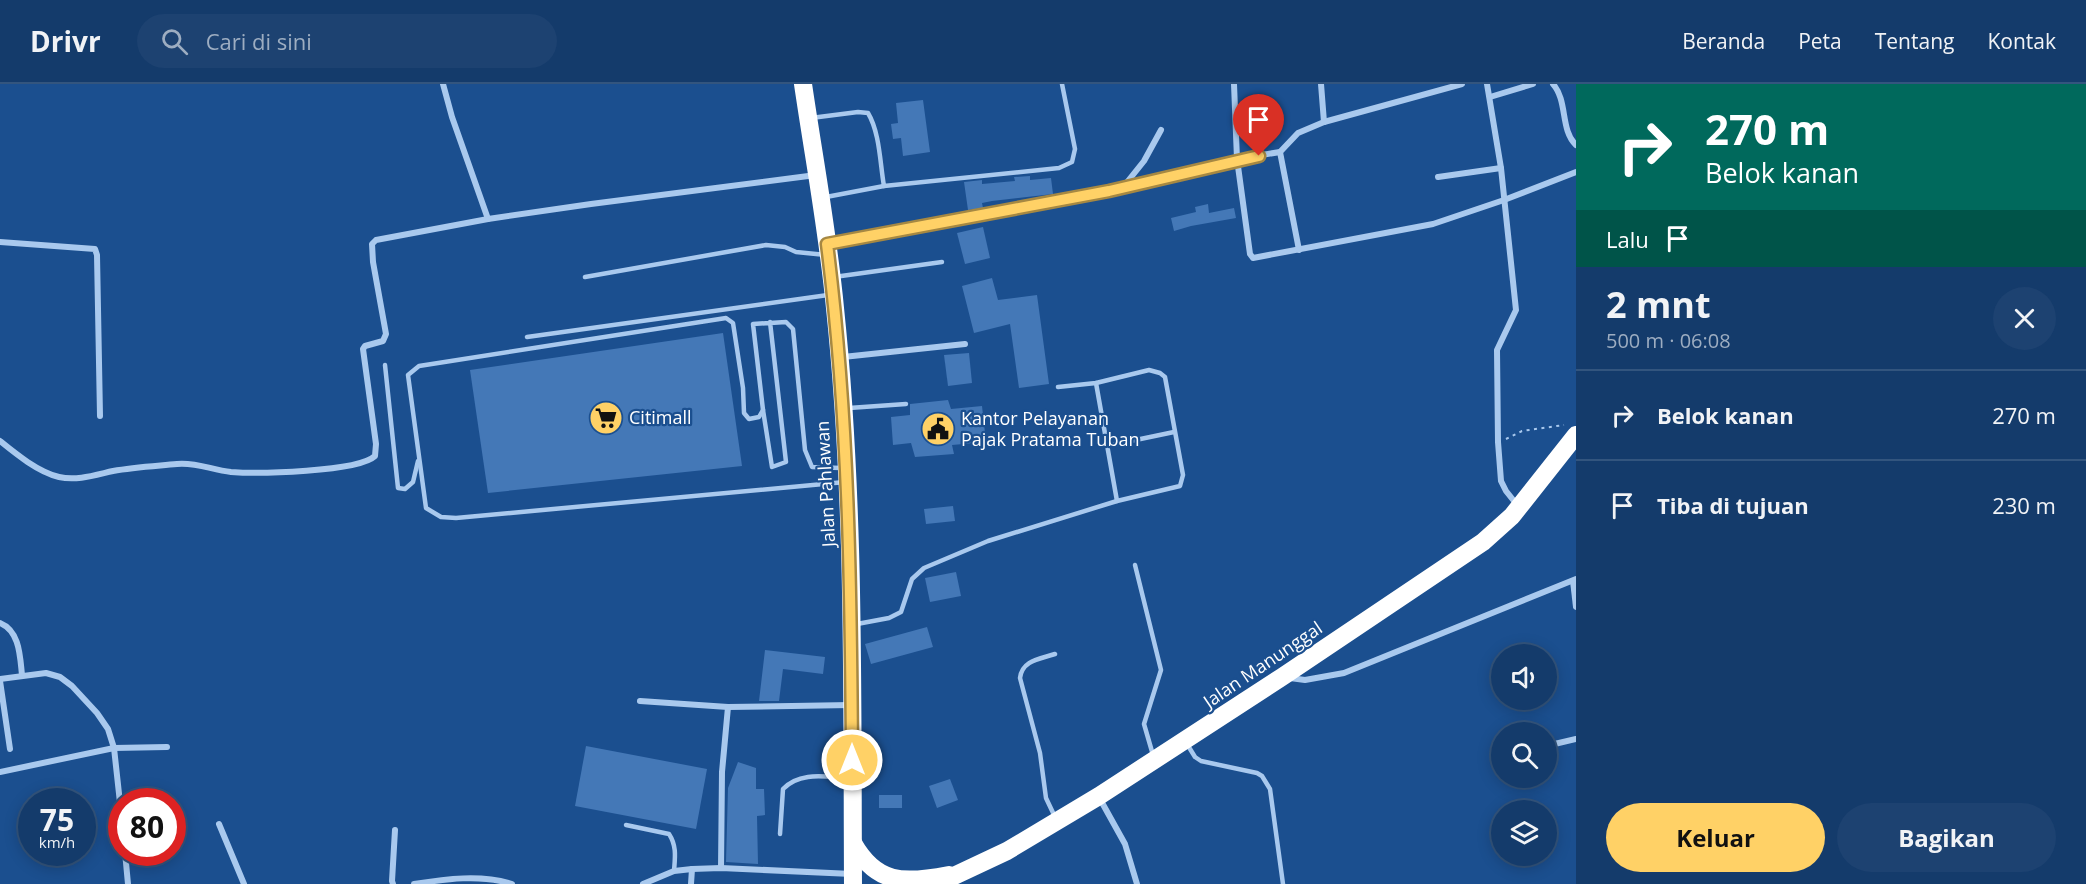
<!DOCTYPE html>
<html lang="id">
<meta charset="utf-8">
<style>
body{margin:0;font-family:"Open Sans",sans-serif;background:#1d4271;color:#f1f3f6;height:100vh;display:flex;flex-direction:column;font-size:22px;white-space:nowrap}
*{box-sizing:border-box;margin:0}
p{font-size:20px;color:#9dadc1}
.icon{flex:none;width:33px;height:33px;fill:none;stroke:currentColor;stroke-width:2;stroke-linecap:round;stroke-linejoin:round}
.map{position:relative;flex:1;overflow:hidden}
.drawer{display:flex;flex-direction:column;background:#143b6b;width:510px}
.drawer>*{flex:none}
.banner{background:#00695c;color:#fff;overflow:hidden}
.tools{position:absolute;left:1491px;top:560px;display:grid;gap:12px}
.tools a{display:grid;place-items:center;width:66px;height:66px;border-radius:50%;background:#143b6b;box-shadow:0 3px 15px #0003,0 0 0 2px #33557e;font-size:30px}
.speed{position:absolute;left:18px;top:704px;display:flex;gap:12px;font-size:30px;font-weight:700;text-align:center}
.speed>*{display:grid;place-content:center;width:78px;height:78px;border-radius:50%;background:#143b6b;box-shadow:0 3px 15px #0003,0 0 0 2px #33557e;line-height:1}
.speed small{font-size:15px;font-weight:400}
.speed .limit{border:9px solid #d22;background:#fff;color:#111}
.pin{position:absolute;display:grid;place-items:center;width:51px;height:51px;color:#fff;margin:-62px -26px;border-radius:50% 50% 50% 0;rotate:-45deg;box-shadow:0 0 6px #0007}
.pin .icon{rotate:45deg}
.me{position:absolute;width:66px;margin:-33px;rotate:0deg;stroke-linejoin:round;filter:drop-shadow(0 0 4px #0008)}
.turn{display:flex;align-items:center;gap:21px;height:126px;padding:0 30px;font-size:27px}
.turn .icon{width:78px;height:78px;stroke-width:2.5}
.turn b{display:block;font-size:42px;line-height:51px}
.then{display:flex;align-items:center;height:57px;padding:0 30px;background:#0003;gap:12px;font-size:22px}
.round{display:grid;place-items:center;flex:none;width:63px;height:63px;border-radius:32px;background:#1d4271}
.summary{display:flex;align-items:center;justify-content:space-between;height:102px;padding:0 30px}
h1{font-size:36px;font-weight:700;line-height:45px}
.cta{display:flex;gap:12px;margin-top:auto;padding:12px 30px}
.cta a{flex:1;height:69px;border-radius:36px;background:#ffd166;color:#111;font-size:24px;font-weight:700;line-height:69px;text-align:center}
.cta a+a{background:#1d4271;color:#f1f3f6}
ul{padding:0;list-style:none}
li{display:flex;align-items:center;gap:18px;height:90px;padding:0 30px;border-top:2px solid #33557e}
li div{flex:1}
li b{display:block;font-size:22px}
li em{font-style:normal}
header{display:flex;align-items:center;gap:36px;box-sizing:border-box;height:84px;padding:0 30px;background:#143b6b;border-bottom:2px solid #33557e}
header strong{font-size:28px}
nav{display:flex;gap:33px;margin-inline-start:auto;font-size:21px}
.search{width:420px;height:54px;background:#1d4271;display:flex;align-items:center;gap:15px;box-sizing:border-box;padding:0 21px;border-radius:33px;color:#9dadc1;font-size:22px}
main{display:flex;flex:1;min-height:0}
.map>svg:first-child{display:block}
.building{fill:#4478b7}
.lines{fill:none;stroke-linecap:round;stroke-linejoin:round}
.path{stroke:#a9c9ee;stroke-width:2;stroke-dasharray:3 4.5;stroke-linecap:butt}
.lane{stroke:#a9c9ee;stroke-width:4.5}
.street{stroke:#a9c9ee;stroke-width:6}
.highway{stroke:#fff;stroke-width:18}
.route-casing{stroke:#a68842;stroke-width:15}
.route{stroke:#ffd166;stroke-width:10}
.labels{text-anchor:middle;stroke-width:4.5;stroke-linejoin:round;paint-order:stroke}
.poi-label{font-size:18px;fill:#fff;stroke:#1b4f8f;text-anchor:start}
.street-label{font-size:18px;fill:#fff;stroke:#1b4f8f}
</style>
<header>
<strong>Drivr</strong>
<div class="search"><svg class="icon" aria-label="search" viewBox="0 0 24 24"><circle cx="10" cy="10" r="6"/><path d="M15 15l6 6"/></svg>Cari di sini</div>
<nav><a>Beranda</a><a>Peta</a><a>Tentang</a><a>Kontak</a></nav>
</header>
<main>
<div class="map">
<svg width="1576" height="800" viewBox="0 0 1576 800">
<rect width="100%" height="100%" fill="#1b4f8f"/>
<!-- building -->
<g class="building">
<polygon points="923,16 930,68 903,72 901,54 893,55 891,40 898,39 896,19"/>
<polygon points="1030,92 1030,96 1051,94 1053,110 992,117 982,119 983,124 968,126 964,98 982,96 982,100 1015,97 1014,93"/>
<polygon points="1208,120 1209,129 1234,124 1236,134 1191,142 1174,147 1171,134 1196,128 1195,123"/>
<polygon points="983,143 990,174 965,180 957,149"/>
<polygon points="992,194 998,216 1037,211 1049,300 1019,304 1010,240 974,249 962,202"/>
<polygon points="723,249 742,382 488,409 470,286"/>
<polygon points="969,269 972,299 948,302 944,271"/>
<polygon points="948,316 951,325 982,322 986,358 952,361 954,370 915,373 911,359 893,361 891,333 910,331 910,320"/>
<polygon points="953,422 955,437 926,440 924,425"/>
<polygon points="956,488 961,512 930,518 925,494"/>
<polygon points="927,543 933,563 871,580 865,560"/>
<polygon points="765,566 825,573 823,590 783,585 779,617 759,617"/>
<polygon points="586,662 707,685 696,745 575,722"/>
<polygon points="738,678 756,684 756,705 764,705 765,731 757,732 758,780 726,778 728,704"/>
<polygon points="950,695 958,716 937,724 929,702"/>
<rect x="879" y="711" width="23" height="13"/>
</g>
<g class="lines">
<!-- path -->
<polyline class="path" points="1506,355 1522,347 1564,341"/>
<!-- lane -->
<g class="lane">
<path d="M 811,34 L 858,28 L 868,29 C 880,49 880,80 884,102"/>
<polyline points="826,113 884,102 1059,84 1072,78 1075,65 1062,0"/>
<polyline points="585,193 766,161 785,163 796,168 826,171"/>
<polyline points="834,193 942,178"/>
<polyline points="770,238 786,378 772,383 763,326 753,240 786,238 793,245 805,366 812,383 841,384"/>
<polyline points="527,253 828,211"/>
<polyline points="385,281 398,404 405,405 413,398 418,377"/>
<polyline points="1096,299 1117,417"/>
<polyline points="849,324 906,320"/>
<polyline points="763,326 759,333 749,335 744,329 743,304 733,239 726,234 419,282 408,291 426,424 441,433 456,434 845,398"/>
<polyline points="1107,362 1174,348"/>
<polyline points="1135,481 1161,586 1144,640 1153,671"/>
<polyline points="857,540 889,534 901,528 912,495 924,484 988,457 1117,417 1180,402 1183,391 1165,293 1160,289 1149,286 1096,299 1058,303"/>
<path d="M 1055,570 C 1040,575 1022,576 1020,594 L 1040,669 L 1046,714 L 1055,733"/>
<polyline points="1187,660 1195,673 1201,677 1257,689 1262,692 1270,705 1283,800"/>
<path d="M 626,741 L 669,750 C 677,762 675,774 674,787"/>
<path d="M 780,750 L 783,705 C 800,687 826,693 849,694"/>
</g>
<!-- street -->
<g class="street">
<polyline points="443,0 452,33 488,135"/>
<polyline points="1234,0 1237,75 1250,170 1253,174 1433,140 1504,116 1576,88"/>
<polyline points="1321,0 1324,38"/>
<polyline points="1487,0 1501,84 1516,226 1497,266 1498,358 1501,397 1506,407 1518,422"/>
<path d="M 1553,0 C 1568,17 1560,46 1576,61"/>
<polyline points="1490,13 1533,0"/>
<polyline points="1280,68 1299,166"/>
<polyline points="1438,93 1501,84"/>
<polyline points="1124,102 1144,77 1161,46"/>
<polyline points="0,158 95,165 97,171 100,332"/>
<polyline points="831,159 1109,107 1237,75 1280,68 1298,49 1324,38 1462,0"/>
<polyline points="843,273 965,260"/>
<path d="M 0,357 C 16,370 38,388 59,393 C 77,397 95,391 113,387 C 134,383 156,382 177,380 C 196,378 212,386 231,388 C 257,390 358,388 375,372 L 376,360 L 363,265 L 365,262 L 383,257 L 386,250 L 373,178 L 372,160 L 376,156 L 488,135 L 591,120 L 816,91"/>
<polyline points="1573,497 1576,523"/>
<path d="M 0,539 C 20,547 20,573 22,591"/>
<polyline points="1290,594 1305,596 1344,589 1576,495"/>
<polyline points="0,595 46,589 60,593 72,602 97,629 108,645 114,664 122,737"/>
<polyline points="0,597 10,665"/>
<polyline points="640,617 728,623 851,621"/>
<polyline points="1546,662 1576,655"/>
<polyline points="1493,676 1502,674"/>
<polyline points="0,688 114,664 167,663"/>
<polyline points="1100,715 1125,760 1137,800"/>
<polyline points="219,740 244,800"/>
<polyline points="125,768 128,800"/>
<polyline points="721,784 722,688 728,623"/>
<polyline points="393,800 392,797 395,746"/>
<path d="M 414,800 C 445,795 481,790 512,800"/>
<polyline points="643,800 674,787 692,785 721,784 852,790"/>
<polyline points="691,800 692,785"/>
</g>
<!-- highway -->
<g class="highway">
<path d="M 803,0 C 814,75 828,149 835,224 C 855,416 852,608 853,800"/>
<path d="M 853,759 C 876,800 903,800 949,791"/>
<polyline points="937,800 1007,767 1099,712 1282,593 1483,458 1512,432 1576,351"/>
</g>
</g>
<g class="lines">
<!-- route casing -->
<g class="route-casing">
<path id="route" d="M 852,676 C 851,502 849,333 827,160 L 1109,107 L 1259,72"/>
</g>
<!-- route -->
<use href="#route" class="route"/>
</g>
<!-- icons -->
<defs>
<g id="supermarket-disc" transform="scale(1.725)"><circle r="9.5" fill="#ffd166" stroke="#1b4f8f"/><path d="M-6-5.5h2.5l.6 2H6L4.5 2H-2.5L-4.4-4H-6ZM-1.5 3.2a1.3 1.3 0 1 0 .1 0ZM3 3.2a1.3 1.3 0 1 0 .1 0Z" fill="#111"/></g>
<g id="civic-disc" transform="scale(1.725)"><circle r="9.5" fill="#ffd166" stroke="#1b4f8f"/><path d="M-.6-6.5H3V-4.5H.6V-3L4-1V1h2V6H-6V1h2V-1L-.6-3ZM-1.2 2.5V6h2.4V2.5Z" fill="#111"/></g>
</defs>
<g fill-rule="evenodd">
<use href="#supermarket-disc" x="606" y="334"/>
<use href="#civic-disc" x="938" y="345"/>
</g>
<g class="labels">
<!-- poi labels -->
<g class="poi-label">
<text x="629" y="340">Citimall</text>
<text x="961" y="341">Kantor Pelayanan<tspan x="961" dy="21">Pajak Pratama Tuban</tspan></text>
</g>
<!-- street labels -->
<g class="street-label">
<text transform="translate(826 400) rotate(-93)" y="6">Jalan Pahlawan</text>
<text transform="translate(1263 581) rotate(-34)" y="6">Jalan Manunggal</text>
</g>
</g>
</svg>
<div class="tools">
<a><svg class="icon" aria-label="sound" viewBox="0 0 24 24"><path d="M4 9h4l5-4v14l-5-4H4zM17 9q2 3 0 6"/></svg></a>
<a><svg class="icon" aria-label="search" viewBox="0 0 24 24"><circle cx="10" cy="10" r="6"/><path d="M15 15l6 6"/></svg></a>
<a><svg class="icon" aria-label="layers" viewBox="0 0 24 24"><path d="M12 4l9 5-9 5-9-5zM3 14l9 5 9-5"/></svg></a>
</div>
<div class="speed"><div>75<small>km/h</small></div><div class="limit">80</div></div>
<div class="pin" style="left:1259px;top:72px;background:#d93025"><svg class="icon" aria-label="arrive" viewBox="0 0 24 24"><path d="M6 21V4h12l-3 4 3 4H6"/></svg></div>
<svg class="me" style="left:852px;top:676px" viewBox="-20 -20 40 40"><circle r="17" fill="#ffd166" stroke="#fff" stroke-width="3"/><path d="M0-11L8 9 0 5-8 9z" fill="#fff"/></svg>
</div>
<section class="drawer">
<div class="banner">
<div class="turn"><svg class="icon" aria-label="right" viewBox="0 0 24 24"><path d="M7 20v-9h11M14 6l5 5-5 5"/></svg><div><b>270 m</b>Belok kanan</div></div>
<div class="then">Lalu<svg class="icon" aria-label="arrive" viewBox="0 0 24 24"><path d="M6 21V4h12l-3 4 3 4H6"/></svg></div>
</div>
<div class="summary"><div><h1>2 mnt</h1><p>500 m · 06:08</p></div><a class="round"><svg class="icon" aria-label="close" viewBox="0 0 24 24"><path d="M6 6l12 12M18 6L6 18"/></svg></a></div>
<ul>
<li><svg class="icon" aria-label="right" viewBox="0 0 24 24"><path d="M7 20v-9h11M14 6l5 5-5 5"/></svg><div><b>Belok kanan</b></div><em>270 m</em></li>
<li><svg class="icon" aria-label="arrive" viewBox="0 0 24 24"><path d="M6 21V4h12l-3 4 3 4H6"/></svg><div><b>Tiba di tujuan</b></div><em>230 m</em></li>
</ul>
<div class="cta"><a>Keluar</a><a>Bagikan</a></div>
</section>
</main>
